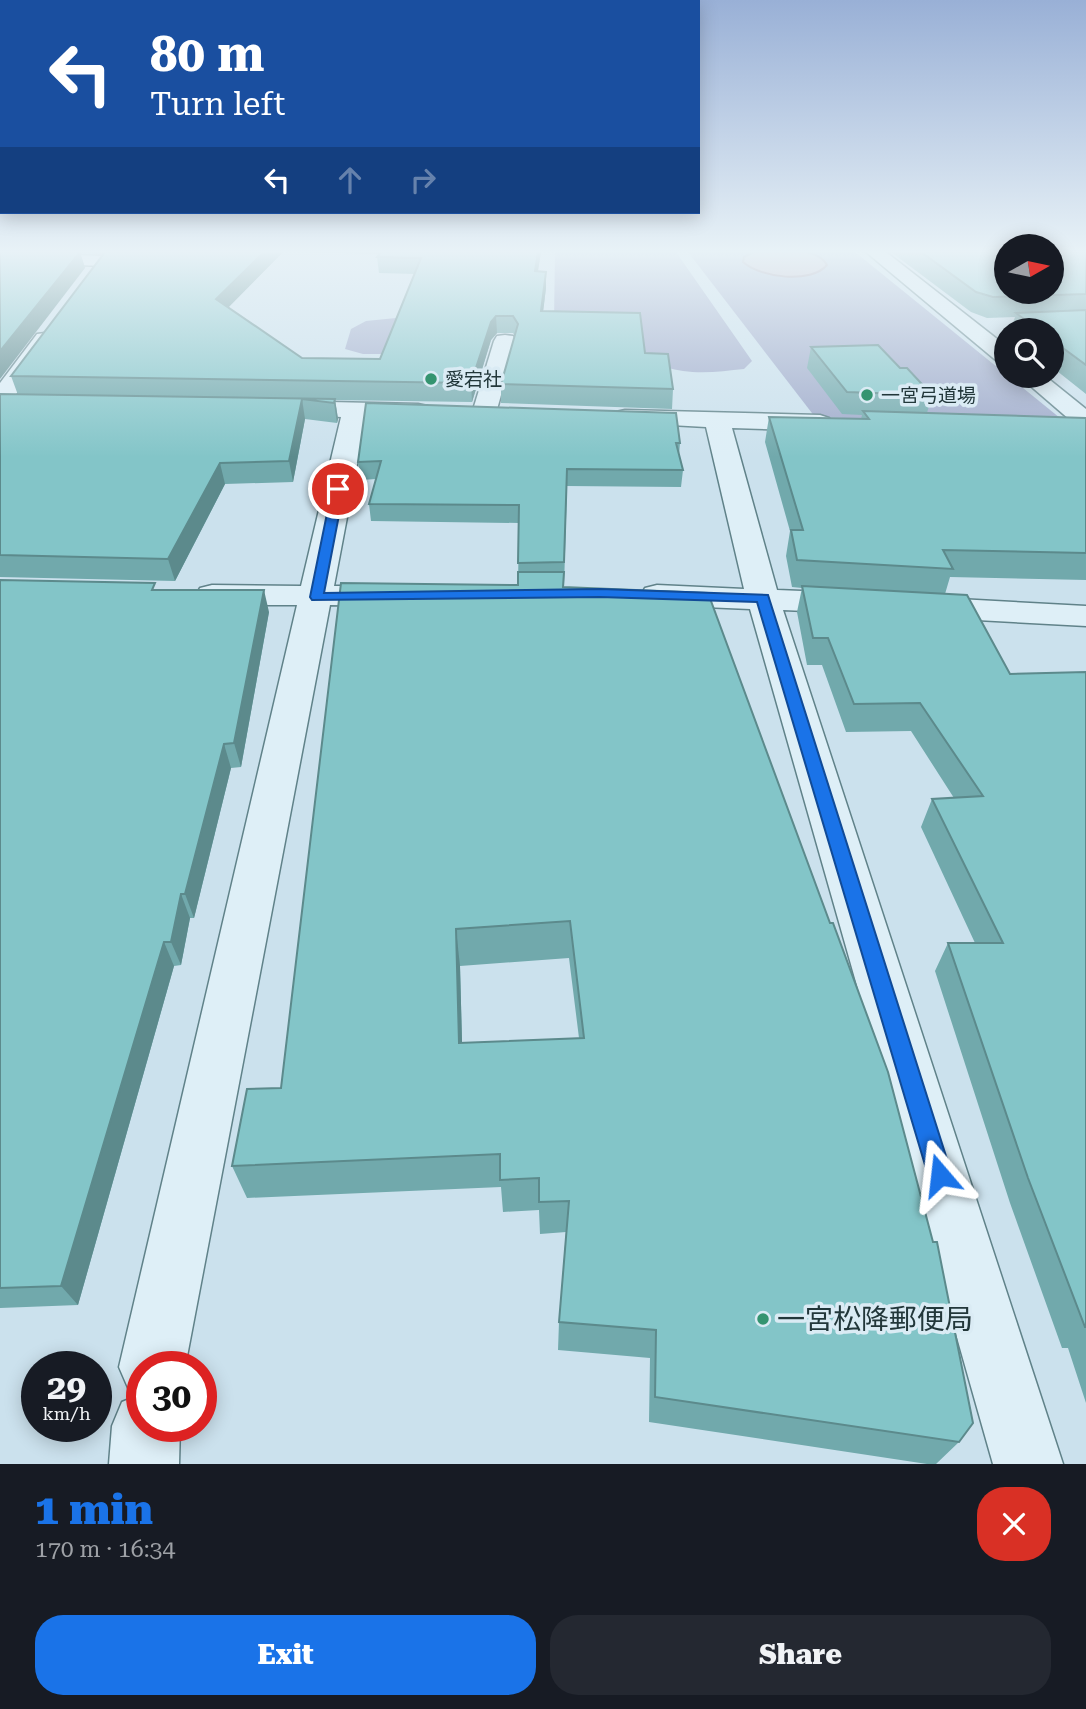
<!DOCTYPE html>
<meta charset="utf-8">
<style>
body{margin:0;font-family:"Roboto Serif","Noto Sans JP",serif;background:#242831;color:#f1f3f6;height:100vh;display:flex;flex-direction:column;font-size:26px;white-space:nowrap}
*{box-sizing:border-box;margin:0}
p{font-size:23px;color:#9ea1a6}
.icon{flex:none;width:38px;height:38px;fill:none;stroke:currentColor;stroke-width:2;stroke-linecap:round;stroke-linejoin:round}
.map{position:relative;height:1464px;overflow:hidden}
.panel{display:flex;flex-direction:column;background:#171b24;flex:1}
.panel>*{flex:none}
.banner{position:absolute;left:0px;top:0px;width:700px;height:214px;box-shadow:0 4px 18px #0003;background:#1a4fa0;color:#fff;overflow:hidden}
.needle{width:46px;rotate:81deg}
.buttons{position:absolute;left:994px;top:234px;display:grid;gap:14px}
.buttons a{display:grid;place-items:center;width:70px;height:70px;border-radius:50%;background:#171b24;box-shadow:0 4px 18px #0003;font-size:35px}
.speed{position:absolute;left:21px;top:1351px;display:flex;gap:14px;font-size:35px;font-weight:700;text-align:center}
.speed>*{display:grid;place-content:center;width:91px;height:91px;border-radius:50%;background:#171b24;box-shadow:0 4px 18px #0003;line-height:1}
.speed small{font-size:18px;font-weight:400}
.speed .limit{border:10px solid #d22;background:#fff;color:#111}
.pin{position:absolute;display:grid;place-items:center;width:60px;height:60px;color:#fff;margin:-30px;border:4px solid #fff;border-radius:50%;box-shadow:0 2px 7px #0007}
.me{position:absolute;width:77px;margin:-38px;rotate:343deg;stroke-linejoin:round;filter:drop-shadow(0 0 5px #0008)}
.turn{display:flex;align-items:center;gap:24px;height:147px;padding:0 35px;font-size:32px}
.turn .icon{width:91px;height:91px;stroke-width:2.5}
.turn b{display:block;font-size:49px;line-height:60px}
.lanes{display:flex;align-items:center;height:66px;padding:0 35px;background:#0003;justify-content:center;gap:35px;direction:ltr}
.lanes .off{opacity:.35}
.round{display:grid;place-items:center;flex:none;width:74px;height:74px;border-radius:28px;background:#242831}
.head{display:flex;align-items:center;justify-content:space-between;height:119px;padding:0 35px}
h1{font-size:42px;font-weight:800;line-height:52px;color:#1a73e8}
.cta{display:flex;gap:14px;margin-top:auto;padding:14px 35px}
.cta a{flex:1;height:80px;border-radius:28px;background:#1a73e8;color:#fff;font-size:28px;font-weight:800;line-height:80px;text-align:center}
.cta a+a{background:#242831;color:#f1f3f6}
.map>svg:first-child{display:block}
.green{fill:#9faaca}
.water{fill:#c2abba;stroke:#907284;stroke-width:2}
.lines{fill:none;stroke-linecap:round;stroke-linejoin:round}
.minor-casing{stroke:#608289;stroke-width:3}
.minor{fill:#deeff7;fill-rule:evenodd}
.wall{fill:#71a9ac;fill-rule:evenodd}
.shaded-wall{fill:#5c8a8c}
.building{fill:#83c5c8;stroke:#5c8a8c;stroke-width:2;fill-rule:evenodd}
.route{fill:#1a73e8;stroke:#114b97;stroke-width:2}
.poi-dot{fill:#349470;stroke:#daebf4;stroke-width:2.5}
.labels{text-anchor:middle;stroke-width:7;stroke-linejoin:round;paint-order:stroke}
.far-poi-label{font-size:19px;fill:#22373a;stroke:#daebf4;text-anchor:start}
.near-poi-label{font-size:28px;fill:#22373a;stroke:#daebf4;text-anchor:start}
</style>
<div class="map">
<svg width="1086" height="1464" viewBox="0 0 1086 1464">
<rect width="100%" height="100%" fill="#cbe1ed"/>
<!-- green -->
<g class="green">
<path d="M 555,252 L 676,252 L 752,361 L 744,369 C 724,371 704,374 683,371 C 639,364 595,339 554,322 Z"/>
<polygon points="688,252 855,252 1060,418 1051,425 815,417"/>
<polygon points="396,318 479,321 467,354 363,354 345,349 351,329 366,321"/>
</g>
<!-- water -->
<path class="water" d="M 754,252 C 774,252 815,244 827,265 C 811,284 761,278 743,262 L 744,257 Z"/>
<g class="lines">
<!-- minor casing -->
<g class="minor-casing">
<g id="minor">
<polygon points="0,252 103,256 112,261 103,266 0,262"/>
<polygon points="866,252 886,252 1006,346 1006,364 998,362"/>
<polygon points="45,333 53,334 56,339 9,404 0,406 0,383 37,334"/>
<polygon points="505,335 513,336 516,341 496,413 493,418 484,420 475,418 472,413 494,341 497,336"/>
<polygon points="1019,376 1045,376 1086,409 1086,429 1077,426"/>
<polygon points="286,401 418,404 427,406 430,411 427,416 366,417 334,586 390,586 402,589 406,596 402,603 390,606 330,605 185,1367 142,1367 142,1426 180,1426 179,1464 109,1464 112,1426 122,1402 139,1395 129,1390 119,1367 297,605 212,605 200,602 196,595 200,588 212,585 301,586 341,417 277,413 274,408 277,403"/>
<polygon points="625,410 820,415 829,418 833,423 829,428 820,431 732,428 777,590 852,593 864,596 868,603 864,610 852,613 783,610 1063,1464 993,1464 750,609 657,605 645,602 641,595 645,588 657,585 744,589 706,427 616,422 613,417 616,412"/>
<polygon points="922,597 1086,606 1086,626 922,617 910,614 905,607 910,600"/>
</g>
</g>
<!-- minor -->
<use href="#minor" class="minor"/>
</g>
<!-- wall -->
<g class="wall">
<polygon points="0,252 283,252 228,307 302,358 380,359 415,274 379,273 377,257 379,254 293,252 541,252 538,271 546,288 543,311 645,353 673,389 672,409 501,403 501,384 515,336 513,333 497,333 491,340 472,402 335,400 338,419 337,423 305,419 293,482 225,484 175,581 0,577 0,394 18,395 11,376 103,254 80,253 85,268"/>
<polygon points="891,252 1086,252 1086,394 1052,367 1052,331 1010,331 1015,317 987,318 971,312"/>
<polygon points="811,347 900,368 932,395 927,413 1086,418 1086,580 950,577 945,594 1010,674 1086,672 1086,1403 1068,1348 1062,1348 1010,1203 935,971 948,943 975,943 921,827 932,799 954,798 911,731 846,732 822,665 807,665 797,612 802,588 792,587 786,556 790,531 765,442 769,417 861,419 862,415 842,414 807,368"/>
<path d="M 680,443 L 679,455 L 683,470 L 681,487 L 567,486 L 564,587 L 959,1442 L 936,1464 L 927,1464 L 649,1422 L 650,1358 L 558,1350 L 559,1322 L 566,1232 L 540,1234 L 539,1210 L 503,1212 L 501,1187 L 247,1198 L 232,1166 L 281,1088 L 518,585 L 519,523 L 371,521 L 369,504 L 376,479 L 361,480 L 358,462 ZM 569,958 L 579,1038 L 462,1043 L 460,966 Z"/>
<polygon points="0,580 157,590 269,612 241,767 231,768 194,918 190,918 181,965 174,966 78,1305 0,1308"/>
</g>
<!-- shaded-wall -->
<g class="shaded-wall">
<polygon points="80,252 85,268 0,379 0,351"/>
<polygon points="264,252 283,252 220,316 216,299"/>
<polygon points="538,252 541,252 535,288 535,271"/>
<polygon points="546,272 546,288 541,329 541,311"/>
<polygon points="496,316 497,333 491,340 472,402 471,383 491,322"/>
<polygon points="302,399 305,419 293,482 289,461"/>
<polygon points="335,399 338,419 337,423 334,403"/>
<polygon points="220,463 225,484 175,581 168,559"/>
<polygon points="264,590 269,612 241,767 234,743"/>
<polygon points="224,744 231,768 194,918 185,894"/>
<polygon points="181,894 190,918 181,965 171,942"/>
<polygon points="456,929 460,966 463,1078 459,1043"/>
<polygon points="164,942 174,966 78,1305 61,1286"/>
</g>
<!-- building -->
<g class="building">
<polygon points="0,252 80,252 0,351"/>
<polygon points="105,252 264,252 216,299 302,358 380,359 421,258 377,257 381,252 538,252 535,271 546,272 541,311 640,313 645,353 668,354 673,389 501,384 518,324 513,316 496,316 491,322 471,383 11,376"/>
<polygon points="921,252 1006,252 1006,292 1052,292 1052,252 1086,252 1086,294 993,297 976,292"/>
<polygon points="1086,310 1086,365 1052,340 1052,331 1040,331 1016,313"/>
<polygon points="878,345 900,368 907,368 932,395 847,392 811,347"/>
<polygon points="0,394 335,399 334,403 302,399 289,461 220,463 168,559 0,555"/>
<polygon points="366,403 676,413 680,443 676,443 683,470 567,469 564,562 518,563 519,505 369,504 381,461 358,462"/>
<polygon points="863,411 1086,418 1086,553 943,550 953,569 797,560 791,530 803,530 769,417 869,419"/>
<path d="M 518,572 L 564,572 L 563,587 L 708,593 L 830,923 L 833,923 L 888,1072 L 933,1242 L 937,1242 L 973,1423 L 959,1442 L 655,1397 L 656,1330 L 559,1322 L 569,1201 L 539,1202 L 539,1178 L 500,1180 L 500,1154 L 232,1166 L 247,1089 L 281,1088 L 341,583 L 518,585 ZM 570,921 L 584,1038 L 459,1043 L 456,929 Z"/>
<polygon points="0,580 155,583 152,590 264,590 234,743 224,744 185,894 181,894 171,942 164,942 61,1286 0,1288"/>
<polygon points="802,586 967,595 1010,674 1086,672 1086,1327 1085,1327 1028,1178 948,943 1003,943 932,799 983,796 920,703 854,704 828,638 813,638"/>
</g>
<!-- sky -->
<linearGradient id="sky" x2="0" y2="1"><stop stop-color="#99b0d6"/><stop offset="0.55" stop-color="#e8f2f7"/><stop offset="1" stop-color="#e8f2f7" stop-opacity="0"/></linearGradient>
<rect width="1086" height="457" fill="url(#sky)"/>
<!-- route -->
<polygon class="route" points="338,486 344,489 324,593 600,589 768,595 952,1175 948,1184 940,1187 931,1184 928,1175 757,602 600,597 312,600 310,597 332,489"/>
<!-- markers -->
<g class="poi-dot">
<circle cx="431" cy="379" r="7"/>
<circle cx="867" cy="395" r="7"/>
<circle cx="763" cy="1319" r="7"/>
</g>
<g class="labels">
<!-- far-poi labels -->
<g class="far-poi-label">
<text x="445" y="386">愛宕社</text>
<text x="881" y="402">一宮弓道場</text>
</g>
<!-- near-poi labels -->
<g class="near-poi-label">
<text x="777" y="1329">一宮松降郵便局</text>
</g>
</g>
</svg>
<div class="buttons">
<a><svg class="needle" viewBox="-14 -14 28 28"><path d="M0-13l5 13h-10z" fill="#e53935"/><path d="M0 13l5-13h-10z" fill="#9ea1a6"/></svg></a>
<a><svg class="icon" aria-label="search" viewBox="0 0 24 24"><circle cx="10" cy="10" r="6"/><path d="M15 15l6 6"/></svg></a>
</div>
<div class="speed"><div>29<small>km/h</small></div><div class="limit">30</div></div>
<div class="pin" style="left:338px;top:489px;background:#d93025"><svg class="icon" aria-label="arrive" viewBox="0 0 24 24"><path d="M6 21V4h12l-3 4 3 4H6"/></svg></div>
<svg class="me" style="left:940px;top:1175px" viewBox="-20 -20 40 40"><path d="M0-17L14 15 0 8-14 15z" fill="#1a73e8" stroke="#fff" stroke-width="4"/></svg>
<div class="banner">
<div class="turn"><svg class="icon" aria-label="left" viewBox="0 0 24 24"><path d="M17 20v-9H6M10 6l-5 5 5 5"/></svg><div><b>80 m</b>Turn left</div></div>
<div class="lanes"><svg class="icon" aria-label="left" viewBox="0 0 24 24"><path d="M17 20v-9H6M10 6l-5 5 5 5"/></svg><svg class="icon off" aria-label="ahead" viewBox="0 0 24 24"><path d="M12 20V5M6 11l6-6 6 6"/></svg><svg class="icon off" aria-label="right" viewBox="0 0 24 24"><path d="M7 20v-9h11M14 6l5 5-5 5"/></svg></div>
</div>
</div>
<section class="panel">
<div class="head"><div><h1>1 min</h1><p>170 m · 16:34</p></div><a class="round" style="background:#d93025;color:#fff"><svg class="icon" aria-label="close" viewBox="0 0 24 24"><path d="M6 6l12 12M18 6L6 18"/></svg></a></div>
<div class="cta"><a>Exit</a><a>Share</a></div>
</section>
